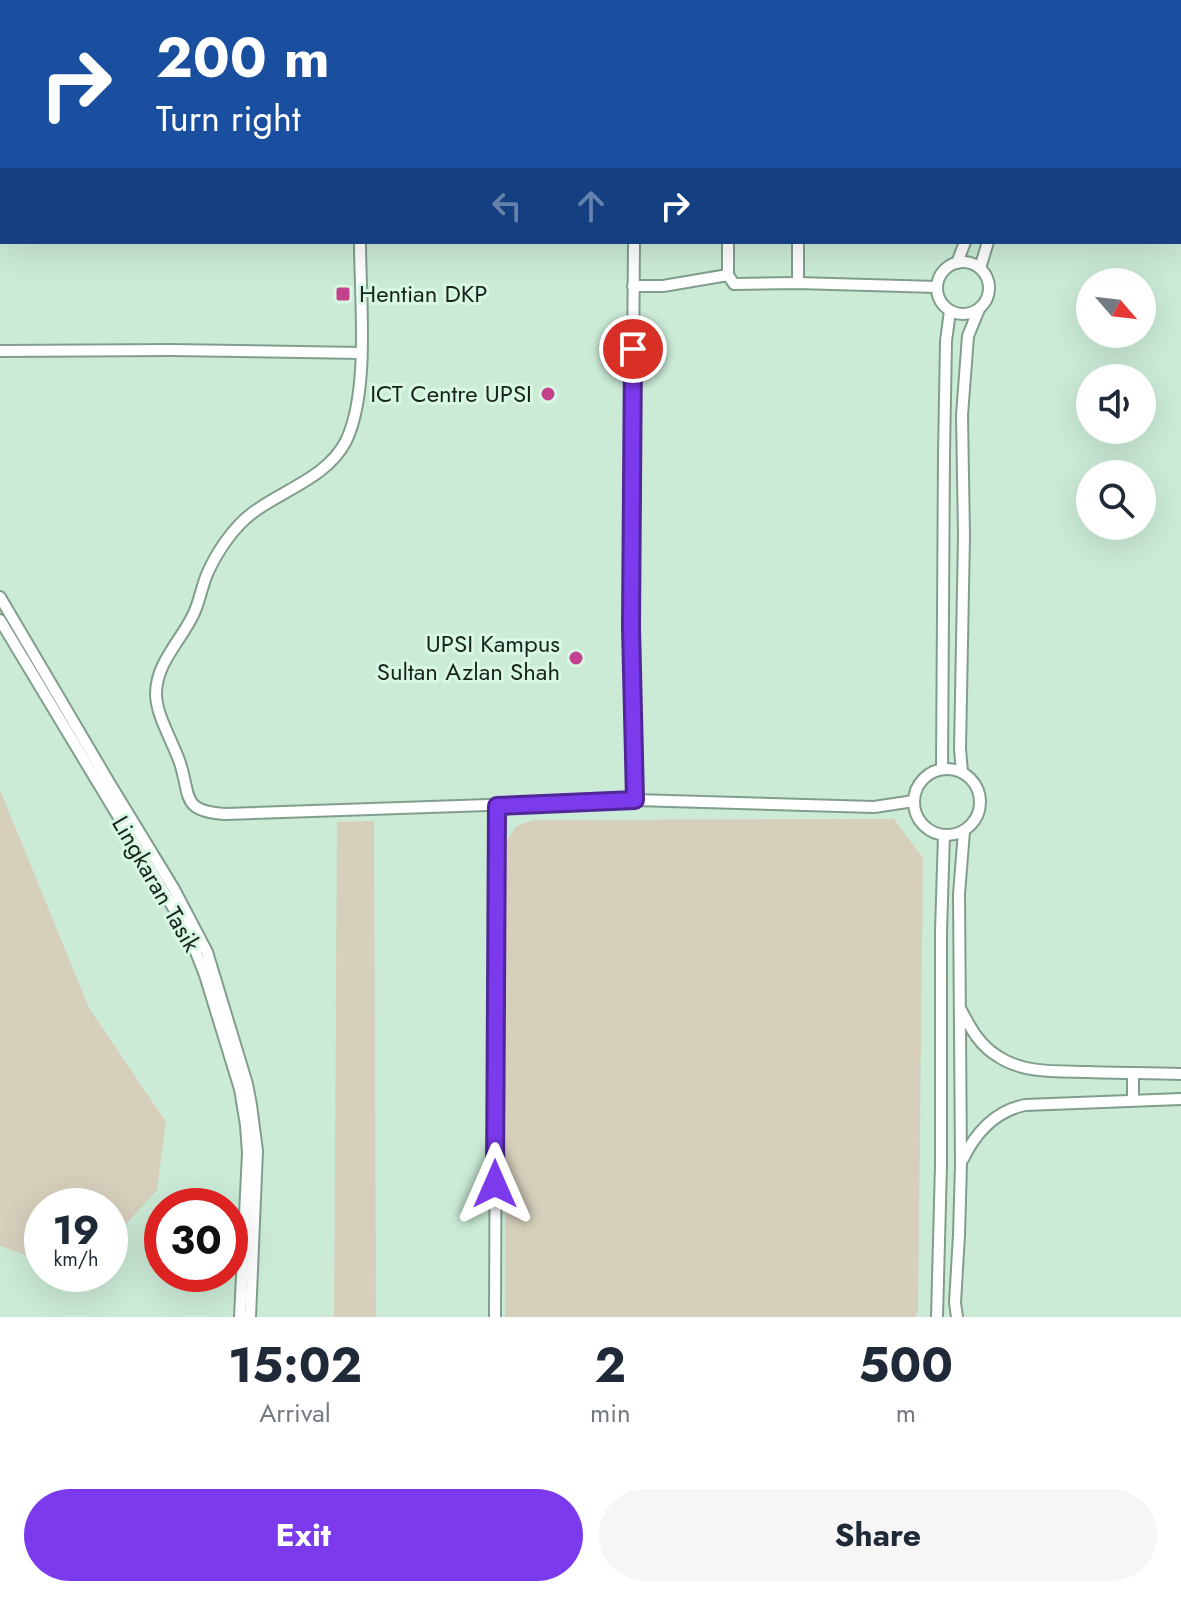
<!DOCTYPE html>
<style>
body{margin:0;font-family:Jost,sans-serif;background:#f6f6f7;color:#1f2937;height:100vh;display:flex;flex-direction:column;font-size:30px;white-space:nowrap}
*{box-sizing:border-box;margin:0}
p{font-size:26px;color:#747a83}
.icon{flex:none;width:44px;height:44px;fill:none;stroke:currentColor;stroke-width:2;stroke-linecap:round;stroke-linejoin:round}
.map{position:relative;height:1317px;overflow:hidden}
.details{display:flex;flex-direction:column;background:#fff;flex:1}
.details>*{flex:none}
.guide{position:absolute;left:0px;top:0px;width:1182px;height:244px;box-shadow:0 8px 32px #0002;background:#1a4fa0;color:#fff;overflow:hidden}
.needle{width:52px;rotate:118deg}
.buttons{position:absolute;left:1076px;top:268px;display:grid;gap:16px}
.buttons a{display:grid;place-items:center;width:80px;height:80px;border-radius:50%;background:#fff;box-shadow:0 8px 32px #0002;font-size:40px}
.speed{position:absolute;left:24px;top:1188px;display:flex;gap:16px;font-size:40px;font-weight:700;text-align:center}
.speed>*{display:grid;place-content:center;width:104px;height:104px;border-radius:50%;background:#fff;box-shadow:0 8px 32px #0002;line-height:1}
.speed small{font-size:20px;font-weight:400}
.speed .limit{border:12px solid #d22;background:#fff;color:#111}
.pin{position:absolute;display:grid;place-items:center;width:68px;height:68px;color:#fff;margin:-34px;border:4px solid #fff;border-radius:50%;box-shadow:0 2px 8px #0007}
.me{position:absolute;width:88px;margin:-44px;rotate:0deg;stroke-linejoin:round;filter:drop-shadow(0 0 6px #0008)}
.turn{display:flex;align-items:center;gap:28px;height:168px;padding:0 24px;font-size:36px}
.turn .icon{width:104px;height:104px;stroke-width:2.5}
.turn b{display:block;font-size:56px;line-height:68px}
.lanes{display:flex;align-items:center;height:76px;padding:0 24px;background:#0003;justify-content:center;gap:40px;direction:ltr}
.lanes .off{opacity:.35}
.eta{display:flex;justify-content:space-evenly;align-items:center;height:136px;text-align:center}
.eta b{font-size:48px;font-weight:700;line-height:56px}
.primary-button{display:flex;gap:16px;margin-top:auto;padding:16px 24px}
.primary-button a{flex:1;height:92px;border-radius:48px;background:#7c3aed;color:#fff;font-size:32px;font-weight:700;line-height:92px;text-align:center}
.primary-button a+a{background:#f6f6f7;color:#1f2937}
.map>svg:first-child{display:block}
.green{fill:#d6cfbc}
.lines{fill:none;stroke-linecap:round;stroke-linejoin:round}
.street-casing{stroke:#819e8c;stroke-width:14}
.street{stroke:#fff;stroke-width:10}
.route-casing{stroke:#51269a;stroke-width:20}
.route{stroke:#7c3aed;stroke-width:14}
.poi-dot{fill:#c2428e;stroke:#d8f8e4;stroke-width:3}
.labels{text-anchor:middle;stroke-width:6;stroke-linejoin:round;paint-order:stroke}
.poi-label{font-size:24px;fill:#18241d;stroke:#d8f8e4;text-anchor:end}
.street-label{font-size:24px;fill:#18241d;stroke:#d8f8e4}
</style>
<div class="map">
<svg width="1181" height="1317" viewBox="0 0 1181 1317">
<rect width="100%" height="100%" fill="#cbebd7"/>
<!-- green -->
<g class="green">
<polygon points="0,790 89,1008 166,1122 157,1190 116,1235 110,1239 110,1206 42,1206 42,1261 0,1246"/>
<polygon points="894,819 923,858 918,1311 915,1317 505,1317 506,842 516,826 534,820"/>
<polygon points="374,821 376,1317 334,1317 337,822"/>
</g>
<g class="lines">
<!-- street casing -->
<g class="street-casing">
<g id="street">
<polyline points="357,0 357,2"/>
<polyline points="724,0 724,2"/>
<polyline points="1179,0 1181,2"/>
<polyline points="635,2 635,0"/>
<polyline points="838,2 839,0"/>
<polyline points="1016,2 1017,0"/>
<polyline points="1035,2 1035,0"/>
<path d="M 360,242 C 360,298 370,391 346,441 C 327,478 282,490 251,514 C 233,528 217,552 208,572 C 202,585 200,600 194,613 C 182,640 156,662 156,694 C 156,715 173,742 180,763 C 191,797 181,811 225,814 L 635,800 L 874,807 L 914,801"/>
<polyline points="634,242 631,627 635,800"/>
<polyline points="728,242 728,275"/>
<circle cx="963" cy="288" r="26"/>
<polyline points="957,263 965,242"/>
<polyline points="980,268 988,242"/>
<polyline points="798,283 798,242"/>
<polyline points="633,286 663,286 728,275 734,284 798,283 937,287"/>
<polyline points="0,351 171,350 361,353"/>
<polyline points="0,597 110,784 174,889 207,952 247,1084 251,1105 257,1151 250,1317"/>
<polyline points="0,620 177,914 192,942 205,975 240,1089 246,1125 248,1153 240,1317"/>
<circle cx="947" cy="802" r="33"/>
<polyline points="942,769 944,454 946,341 950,311"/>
<polyline points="962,772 960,749 964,536 962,415 968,336 979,309"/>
<path d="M 961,1010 C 971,1029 980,1046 999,1057 C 1025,1074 1059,1071 1089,1072 C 1119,1073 1150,1073 1181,1074"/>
<polyline points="1133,1100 1133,1073"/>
<path d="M 963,1159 C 976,1132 996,1111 1025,1105 L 1181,1099"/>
<polyline points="495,1317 497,806"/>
<polyline points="937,1317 941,1165 941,931 944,835"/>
<polyline points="957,1317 955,1303 959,1235 961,1164 959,894 964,831"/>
</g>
</g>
<!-- street -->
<use href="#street" class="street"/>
</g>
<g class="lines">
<!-- route casing -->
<g class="route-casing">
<polyline id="route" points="495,1184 497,806 635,800 631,627 633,349"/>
</g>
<!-- route -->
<use href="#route" class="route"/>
</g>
<!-- markers -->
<g class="poi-dot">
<rect x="335" y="286" width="16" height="16" rx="4"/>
<circle cx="548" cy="394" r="8"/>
<circle cx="576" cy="658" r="8"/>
</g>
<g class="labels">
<!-- poi labels -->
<g class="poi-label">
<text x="359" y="302" text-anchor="start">Hentian DKP</text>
<text x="532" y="402">ICT Centre UPSI</text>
<text x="560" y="652">UPSI Kampus<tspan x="560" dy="28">Sultan Azlan Shah</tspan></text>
</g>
<!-- street labels -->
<g class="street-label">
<text transform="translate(156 884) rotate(60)" y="8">Lingkaran Tasik</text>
</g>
</g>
</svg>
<div class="buttons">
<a><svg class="needle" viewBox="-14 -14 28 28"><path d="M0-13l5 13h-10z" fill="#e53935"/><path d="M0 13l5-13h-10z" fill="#747a83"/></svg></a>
<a><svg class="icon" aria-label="sound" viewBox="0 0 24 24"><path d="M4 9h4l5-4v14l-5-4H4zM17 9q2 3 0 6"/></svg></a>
<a><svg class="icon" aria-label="search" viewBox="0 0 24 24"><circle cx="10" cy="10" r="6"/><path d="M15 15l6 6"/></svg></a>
</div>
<div class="speed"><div>19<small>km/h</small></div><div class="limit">30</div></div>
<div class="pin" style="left:633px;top:349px;background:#d93025"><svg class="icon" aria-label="arrive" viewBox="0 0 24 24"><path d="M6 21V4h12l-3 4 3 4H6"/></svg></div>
<svg class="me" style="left:495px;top:1184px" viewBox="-20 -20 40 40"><path d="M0-17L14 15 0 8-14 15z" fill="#7c3aed" stroke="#fff" stroke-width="4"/></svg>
<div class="guide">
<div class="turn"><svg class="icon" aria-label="right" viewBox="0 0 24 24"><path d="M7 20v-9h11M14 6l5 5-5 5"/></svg><div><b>200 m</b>Turn right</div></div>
<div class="lanes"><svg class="icon off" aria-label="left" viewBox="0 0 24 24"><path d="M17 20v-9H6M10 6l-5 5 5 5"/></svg><svg class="icon off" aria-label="ahead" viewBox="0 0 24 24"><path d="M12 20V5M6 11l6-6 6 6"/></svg><svg class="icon" aria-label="right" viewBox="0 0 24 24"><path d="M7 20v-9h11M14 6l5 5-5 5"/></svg></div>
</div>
</div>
<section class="details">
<div class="eta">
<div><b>15:02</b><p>Arrival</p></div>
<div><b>2</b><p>min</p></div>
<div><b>500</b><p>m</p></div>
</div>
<div class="primary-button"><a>Exit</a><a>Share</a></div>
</section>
